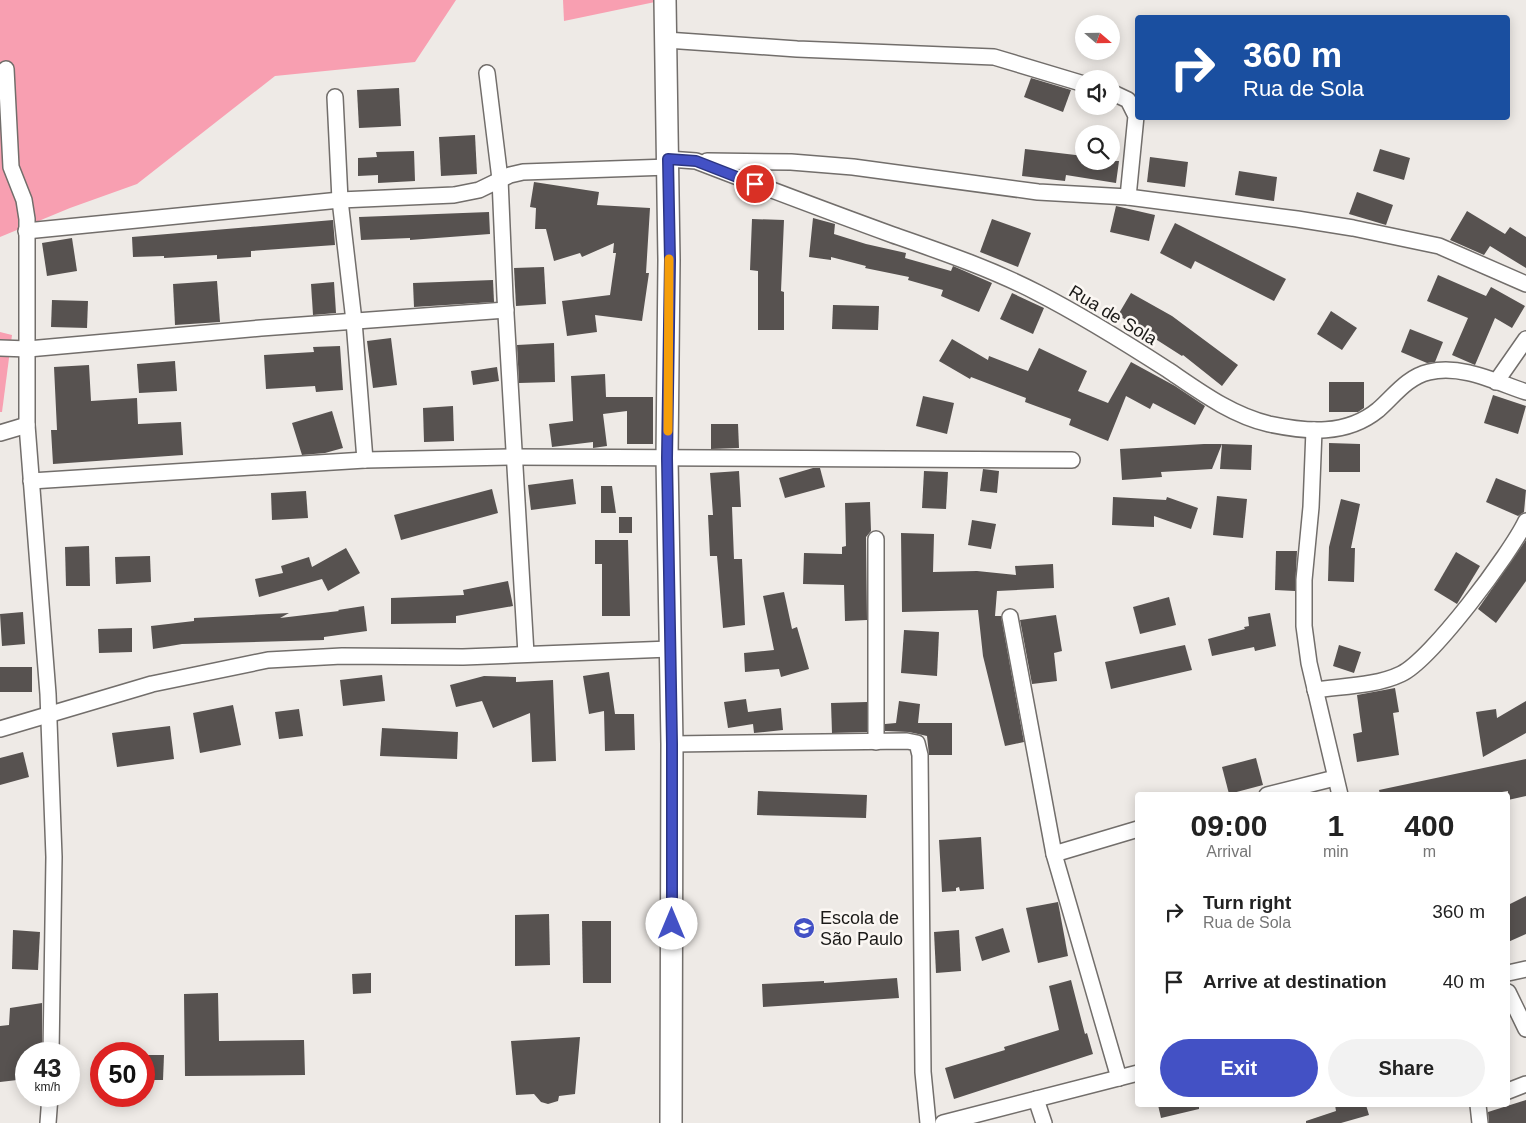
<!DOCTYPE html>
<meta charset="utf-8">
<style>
body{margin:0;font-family:Arial,sans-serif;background:#f2f2f2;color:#222;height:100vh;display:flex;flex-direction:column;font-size:19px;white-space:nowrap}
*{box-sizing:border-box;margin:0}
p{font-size:16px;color:#767676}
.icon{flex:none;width:28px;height:28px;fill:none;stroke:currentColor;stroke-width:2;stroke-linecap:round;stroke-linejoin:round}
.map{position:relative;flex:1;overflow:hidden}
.panel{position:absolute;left:1135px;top:792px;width:375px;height:315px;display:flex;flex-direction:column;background:#fff;border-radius:5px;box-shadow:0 2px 12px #0003}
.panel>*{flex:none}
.top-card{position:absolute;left:1135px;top:15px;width:375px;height:105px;border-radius:5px;box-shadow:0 2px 12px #0003;background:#1a4fa0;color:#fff;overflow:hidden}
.needle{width:32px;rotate:110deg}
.controls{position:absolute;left:1075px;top:15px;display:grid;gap:10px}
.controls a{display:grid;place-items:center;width:45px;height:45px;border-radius:50%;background:#fff;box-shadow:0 2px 12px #0003;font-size:25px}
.speed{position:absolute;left:15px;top:1042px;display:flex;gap:10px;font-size:25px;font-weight:700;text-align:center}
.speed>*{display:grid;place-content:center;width:65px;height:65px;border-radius:50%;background:#fff;box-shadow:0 2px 12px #0003;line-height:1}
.speed small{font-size:12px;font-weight:400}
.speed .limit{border:8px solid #d22;background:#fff;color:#111}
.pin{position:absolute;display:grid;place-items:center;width:42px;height:42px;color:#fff;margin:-21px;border:2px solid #fff;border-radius:50%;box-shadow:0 1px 5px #0007}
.me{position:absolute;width:55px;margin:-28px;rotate:0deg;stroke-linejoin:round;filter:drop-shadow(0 0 4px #0008)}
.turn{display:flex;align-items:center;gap:18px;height:105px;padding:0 25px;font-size:22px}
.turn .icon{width:65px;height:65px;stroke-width:2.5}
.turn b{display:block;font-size:35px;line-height:42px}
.eta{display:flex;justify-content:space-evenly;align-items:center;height:85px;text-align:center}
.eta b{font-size:30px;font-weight:800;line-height:35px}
.action{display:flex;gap:10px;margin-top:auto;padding:10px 25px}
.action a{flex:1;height:58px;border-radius:30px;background:#4351c5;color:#fff;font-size:20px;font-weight:800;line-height:58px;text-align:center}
.action a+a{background:#f2f2f2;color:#222}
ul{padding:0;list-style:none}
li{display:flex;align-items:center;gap:15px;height:70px;padding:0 25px}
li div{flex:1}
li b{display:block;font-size:19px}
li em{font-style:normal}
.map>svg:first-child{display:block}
.forest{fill:#f89fb1}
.building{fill:#575250}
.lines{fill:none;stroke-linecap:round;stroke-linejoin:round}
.street-casing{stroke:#726e6b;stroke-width:18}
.secondary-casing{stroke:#726e6b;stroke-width:24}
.street{stroke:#fff;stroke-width:15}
.secondary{stroke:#fff;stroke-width:21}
.route-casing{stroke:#2c3580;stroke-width:12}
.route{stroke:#4351c5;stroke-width:9}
.slow{stroke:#f59e0b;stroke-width:9}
.labels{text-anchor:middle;stroke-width:5;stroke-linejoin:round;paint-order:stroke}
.street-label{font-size:18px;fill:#1b1a18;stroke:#fbf7f3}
.poi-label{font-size:18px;fill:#1b1a18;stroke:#fbf7f3;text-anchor:start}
</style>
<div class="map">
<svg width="1526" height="1123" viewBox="0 0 1526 1123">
<rect width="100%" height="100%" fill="#eeeae6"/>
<!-- forest -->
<g class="forest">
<polygon points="0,0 456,0 415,62 275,76 137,184 70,208 0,237"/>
<polygon points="563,0 655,0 655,2 564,21"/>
<polygon points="0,332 12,335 2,412 0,412"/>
</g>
<!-- building -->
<g class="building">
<polygon points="1031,78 1071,90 1063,112 1024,97"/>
<polygon points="399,88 401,126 359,128 357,90"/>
<polygon points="475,135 477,174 441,176 439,137"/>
<polygon points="1025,149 1084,156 1084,161 1119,161 1116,183 1066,175 1065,181 1022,176"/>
<polygon points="1380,149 1410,158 1404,180 1373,171"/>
<polygon points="414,151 415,181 378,183 378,175 358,176 358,158 377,157 376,152"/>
<polygon points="1150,157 1188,162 1185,187 1147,182"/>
<polygon points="1239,171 1277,177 1274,201 1235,195"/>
<polygon points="534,182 599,192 597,205 650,208 646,273 649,273 642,321 595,315 597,332 567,336 562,301 610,295 616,253 613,253 614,243 582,257 580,253 554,261 546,229 535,229 536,208 530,207"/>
<polygon points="1357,192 1393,205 1386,225 1349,214"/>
<polygon points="1116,206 1155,215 1149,241 1110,232"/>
<polygon points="1467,211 1505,234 1510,227 1526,237 1526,268 1490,246 1484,255 1450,240"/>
<polygon points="489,212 490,234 410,240 410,238 361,240 359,217"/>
<polygon points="813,218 835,224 834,234 866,244 906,253 905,258 951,271 953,266 992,283 979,312 941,296 943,290 908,280 909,277 865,268 866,266 831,257 831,260 809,257"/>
<polygon points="752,219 784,220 781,291 784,292 784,330 758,330 758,271 750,270"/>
<polygon points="992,219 1031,233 1018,267 980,252"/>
<polygon points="333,220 335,245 251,251 251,257 217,259 217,255 164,258 164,256 133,257 132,237"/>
<polygon points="1175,223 1286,279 1274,301 1195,261 1191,269 1160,253"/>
<polygon points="72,238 77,271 47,276 42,243"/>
<polygon points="544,267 546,304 516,306 514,268"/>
<polygon points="1438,275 1486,296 1491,287 1525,306 1512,328 1495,318 1475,365 1452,355 1468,318 1427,301"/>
<polygon points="493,280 494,302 414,307 413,283"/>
<polygon points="217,281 220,322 175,325 173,284"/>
<polygon points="334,282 336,313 313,315 311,284"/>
<polygon points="1012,293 1044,308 1033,334 1000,319"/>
<polygon points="1131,293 1172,316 1238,365 1222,386 1183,355 1182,356 1118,315"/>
<polygon points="52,300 88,301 87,328 51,327"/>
<polygon points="833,305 879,306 878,330 832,329"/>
<polygon points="1331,311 1357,328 1342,350 1317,334"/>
<polygon points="1410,329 1443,342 1435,362 1427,363 1401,352"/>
<polygon points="391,338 397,385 373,388 367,341"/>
<polygon points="952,339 988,360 989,356 1028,371 1039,348 1087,371 1078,391 1108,403 1131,362 1175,386 1205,406 1195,425 1153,403 1150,409 1126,396 1108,441 1069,425 1071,419 1025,402 1026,398 971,377 970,379 939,361"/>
<polygon points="554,343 555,382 519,383 517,345"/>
<polygon points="340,346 343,390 316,392 315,386 266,389 264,355 314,352 313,347"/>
<polygon points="175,361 177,391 139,393 137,364"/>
<polygon points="89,365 91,401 137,398 138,424 181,422 183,455 53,464 51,430 57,430 54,367"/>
<polygon points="497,367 499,381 473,385 471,371"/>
<polygon points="605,374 606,397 653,397 653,444 627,444 627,411 603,414 607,446 593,448 593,442 552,447 549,424 573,421 571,376"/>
<polygon points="1329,382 1364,382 1364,408 1358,412 1329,412"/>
<polygon points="1493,395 1526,406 1518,434 1484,423"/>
<polygon points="923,396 954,403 947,434 916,426"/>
<polygon points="453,406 454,441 424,442 423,408"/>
<polygon points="332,411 343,448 325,453 302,455 292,423"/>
<polygon points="711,424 738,424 739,448 711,449"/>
<polygon points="1329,443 1360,444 1360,472 1329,472"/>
<polygon points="1204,444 1222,444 1212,469 1161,472 1162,477 1122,480 1120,449"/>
<polygon points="1222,444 1252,445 1251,470 1220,469"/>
<polygon points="813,468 820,468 825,487 785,498 779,478"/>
<polygon points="983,469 999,471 997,493 980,491"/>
<polygon points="739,471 741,507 732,507 734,559 742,559 745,625 723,628 717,556 710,556 708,515 713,515 710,473"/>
<polygon points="924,471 948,472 946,509 922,508"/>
<polygon points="1496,478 1526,490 1524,512 1518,516 1486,502"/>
<polygon points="573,479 576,504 531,510 528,485"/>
<polygon points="601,486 612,486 616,513 601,513"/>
<polygon points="492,489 498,513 401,540 394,515"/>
<polygon points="306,491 308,518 272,520 271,493"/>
<polygon points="1217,496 1247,499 1243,538 1213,535"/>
<polygon points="1113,497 1166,500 1167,497 1198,508 1191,529 1154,516 1154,527 1112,525"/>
<polygon points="1341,499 1360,504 1351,548 1355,548 1354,582 1328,581 1329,547"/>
<polygon points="870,502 871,531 866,537 867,620 845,621 844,585 803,584 804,553 842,554 842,547 846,546 845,503"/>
<rect x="619" y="517" width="13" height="16"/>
<polygon points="972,520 996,524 991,549 968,545"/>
<polygon points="901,533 934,534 933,572 977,571 1016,575 1015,566 1053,564 1054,588 997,591 995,616 1001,616 1024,742 1005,746 983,656 978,610 902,612"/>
<polygon points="595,540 628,540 630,616 602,616 602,564 595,564"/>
<polygon points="1526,540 1526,581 1496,623 1478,609"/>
<polygon points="89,546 90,586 66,586 65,547"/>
<polygon points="346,548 360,573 328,591 322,579 259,597 255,579 283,573 281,566 309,557 312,567"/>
<polygon points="1276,551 1297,551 1295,591 1275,590"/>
<polygon points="1456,552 1480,566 1457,604 1434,590"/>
<polygon points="150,556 151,582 116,584 115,557"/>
<polygon points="508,581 513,606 456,616 456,623 391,624 391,598 464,595 463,590"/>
<polygon points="784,592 792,629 797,627 809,669 781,677 779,669 745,672 744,653 774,650 763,596"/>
<polygon points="1169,597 1176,625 1140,634 1133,607"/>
<polygon points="364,606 367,631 324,637 324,640 182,644 153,649 151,626 194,621 194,618 289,613 280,618 339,611 338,610"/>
<polygon points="23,612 25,644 2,646 0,614"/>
<polygon points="1270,613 1276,646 1255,651 1254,647 1212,656 1208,639 1245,629 1244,627 1249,626 1248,617"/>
<polygon points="1056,615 1062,651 1054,653 1057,681 1032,684 1020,620"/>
<polygon points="132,628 132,652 99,653 98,629"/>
<polygon points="904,630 939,632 937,676 901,673"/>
<polygon points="1185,645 1192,670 1111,689 1105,662"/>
<polygon points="1339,645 1361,652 1354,673 1333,666"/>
<rect x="0" y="667" width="32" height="25"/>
<polygon points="609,672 615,714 634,714 635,750 605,751 604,711 589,714 583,676"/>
<polygon points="382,675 385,701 343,706 340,680"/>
<polygon points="484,676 516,677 516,682 553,680 556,761 532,762 530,713 493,728 482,701 456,707 450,685"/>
<polygon points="1395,688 1399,712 1393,713 1399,755 1357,762 1353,734 1362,732 1357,695"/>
<polygon points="746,699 748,712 781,708 783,730 754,733 753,724 728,728 724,702"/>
<polygon points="899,701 920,704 918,723 952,723 952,755 929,755 927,736 909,732 885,731 885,724 896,723"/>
<polygon points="1526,701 1526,733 1483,757 1476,712 1496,709 1497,718"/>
<polygon points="867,702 867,732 832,733 831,703"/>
<polygon points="233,705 241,745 200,753 193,713"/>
<polygon points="299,709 303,736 279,739 275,712"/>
<polygon points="170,726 174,759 117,767 112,733"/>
<polygon points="382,728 458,732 457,759 380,756"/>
<polygon points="23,752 29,777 0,785 0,758"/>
<polygon points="1256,758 1263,785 1229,794 1222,767"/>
<polygon points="1526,759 1526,796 1508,800 1508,791 1484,795 1380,795 1379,790"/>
<polygon points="758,791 867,795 866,818 757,815"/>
<polygon points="981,837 984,889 960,891 959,887 956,888 956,891 942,892 939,840"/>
<polygon points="1526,896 1526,934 1508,942 1508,905"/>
<polygon points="1058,902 1068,956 1038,963 1026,908"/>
<polygon points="549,914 550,965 515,966 515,915"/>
<polygon points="582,921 611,921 611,983 583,983"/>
<polygon points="1003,928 1010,952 982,961 975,937"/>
<polygon points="13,930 40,932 38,970 12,969"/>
<polygon points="959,930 961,971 936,973 934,932"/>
<polygon points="371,973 371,993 353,994 352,974"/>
<polygon points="897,978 899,998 763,1007 762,984 824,981 824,983"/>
<polygon points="1071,980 1085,1034 1087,1033 1093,1054 954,1099 945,1068 1005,1050 1004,1047 1059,1030 1049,986"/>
<polygon points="218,993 219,1041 304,1040 305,1075 185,1076 184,994"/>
<polygon points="42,1003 42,1054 26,1054 26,1079 0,1082 0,1026 9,1025 10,1008"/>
<polygon points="580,1037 575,1094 559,1096 558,1101 548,1104 541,1102 534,1094 516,1095 511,1041"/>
<polygon points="144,1055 164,1055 163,1080 144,1080"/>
<polygon points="1526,1100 1526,1123 1489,1123 1488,1112"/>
<polygon points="1158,1105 1199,1105 1199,1109 1161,1118"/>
<polygon points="1335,1105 1366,1105 1369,1115 1341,1123 1306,1123 1306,1121 1336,1111"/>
</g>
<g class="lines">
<!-- street casing -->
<g class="street-casing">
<g id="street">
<polyline points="666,40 797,49 994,57 1084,84"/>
<polyline points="6,69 11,167 24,200 27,219 27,425 48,694 54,857 51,1054"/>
<polyline points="487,73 500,179 505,297 526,654"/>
<polyline points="1111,92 1128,100 1136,116 1128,197"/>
<polyline points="335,97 340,200 354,321 365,460"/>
<path d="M 668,159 L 696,161 C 761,186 827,211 893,235 C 942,252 992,269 1038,293 C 1083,316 1126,343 1168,370 C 1199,391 1231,415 1269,424 C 1307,432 1346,436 1378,410 C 1394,396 1407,377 1429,372 C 1461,364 1496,382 1526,392"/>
<polyline points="707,161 791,162 853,167 1038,192 1128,197 1297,219 1353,228 1439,246 1526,284"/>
<polyline points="26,231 340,200 454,195 479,190 510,175 523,172 669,167"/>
<polyline points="0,348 28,349 261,328 506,310"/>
<polyline points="1496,382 1526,339"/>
<polyline points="1314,430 1311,507 1304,580 1304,626 1309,663 1340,795"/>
<polyline points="0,433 27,425"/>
<polyline points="31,481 365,460 514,457 1072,460"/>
<polyline points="1010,617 1054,854 1119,1078"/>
<path d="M 1315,690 C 1343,686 1376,686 1401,674 C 1431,660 1511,553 1526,521"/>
<polyline points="0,729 152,684 268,660 342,656 463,657 670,649"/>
<polyline points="876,742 876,539"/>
<polyline points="672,744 907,741 917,743 920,755 923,1072 928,1123"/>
<polyline points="1267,795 1335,778"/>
<polyline points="1054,854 1138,829"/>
<polyline points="1508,973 1526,969"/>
<polyline points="1508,992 1526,1029"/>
<polyline points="1508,1091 1526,1084"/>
<polyline points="1036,1099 1044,1123"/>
<polyline points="1478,1105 1480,1123"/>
<polyline points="48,1123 50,1096"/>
<polyline points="943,1123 1138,1073"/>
</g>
</g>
<!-- secondary casing -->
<g class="secondary-casing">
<polyline id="secondary" points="665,0 669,260 667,458 672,744 671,1123"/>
</g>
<!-- street -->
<use href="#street" class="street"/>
<!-- secondary -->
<use href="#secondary" class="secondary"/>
</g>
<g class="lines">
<!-- route casing -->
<g class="route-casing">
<polyline id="route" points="672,924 672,744 667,458 670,260 668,159 696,161 755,184"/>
</g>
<!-- route -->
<use href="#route" class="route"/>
<!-- slow -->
<polyline class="slow" points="668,431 669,259"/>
</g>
<!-- icons -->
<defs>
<g id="school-disc" transform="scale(1.125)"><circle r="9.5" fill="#4351c5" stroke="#fbf7f3"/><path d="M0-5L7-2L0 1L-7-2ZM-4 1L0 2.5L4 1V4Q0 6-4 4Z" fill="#fff"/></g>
</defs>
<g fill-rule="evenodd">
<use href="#school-disc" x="804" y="928"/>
</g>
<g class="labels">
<!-- street labels -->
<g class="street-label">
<text transform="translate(1113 315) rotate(31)" y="6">Rua de Sola</text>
</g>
<!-- poi labels -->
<g class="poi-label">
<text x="820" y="924">Escola de<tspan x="820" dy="21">São Paulo</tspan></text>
</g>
</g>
</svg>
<div class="controls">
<a><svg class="needle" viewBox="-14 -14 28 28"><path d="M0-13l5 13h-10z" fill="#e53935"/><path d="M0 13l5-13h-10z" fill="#767676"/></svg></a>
<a><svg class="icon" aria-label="sound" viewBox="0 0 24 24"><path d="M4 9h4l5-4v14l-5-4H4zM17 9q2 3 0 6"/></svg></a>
<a><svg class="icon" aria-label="search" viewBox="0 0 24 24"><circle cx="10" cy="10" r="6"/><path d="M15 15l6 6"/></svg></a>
</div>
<div class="speed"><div>43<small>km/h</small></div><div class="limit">50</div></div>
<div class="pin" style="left:755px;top:184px;background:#d93025"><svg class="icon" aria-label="arrive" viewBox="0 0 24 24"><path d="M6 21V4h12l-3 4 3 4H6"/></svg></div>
<svg class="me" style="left:672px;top:924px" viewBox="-20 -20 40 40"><circle r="19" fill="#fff"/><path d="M0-13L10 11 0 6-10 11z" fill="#4351c5"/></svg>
<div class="top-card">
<div class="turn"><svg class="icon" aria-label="right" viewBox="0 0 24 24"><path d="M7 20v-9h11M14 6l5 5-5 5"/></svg><div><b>360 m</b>Rua de Sola</div></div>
</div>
<section class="panel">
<div class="eta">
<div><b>09:00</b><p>Arrival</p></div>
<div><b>1</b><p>min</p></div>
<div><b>400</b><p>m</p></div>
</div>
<ul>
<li><svg class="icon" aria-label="right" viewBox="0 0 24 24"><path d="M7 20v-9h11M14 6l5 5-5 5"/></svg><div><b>Turn right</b><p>Rua de Sola</p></div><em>360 m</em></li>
<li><svg class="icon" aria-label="arrive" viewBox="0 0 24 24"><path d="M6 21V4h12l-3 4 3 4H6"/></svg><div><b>Arrive at destination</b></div><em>40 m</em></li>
</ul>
<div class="action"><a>Exit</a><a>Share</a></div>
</section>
</div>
